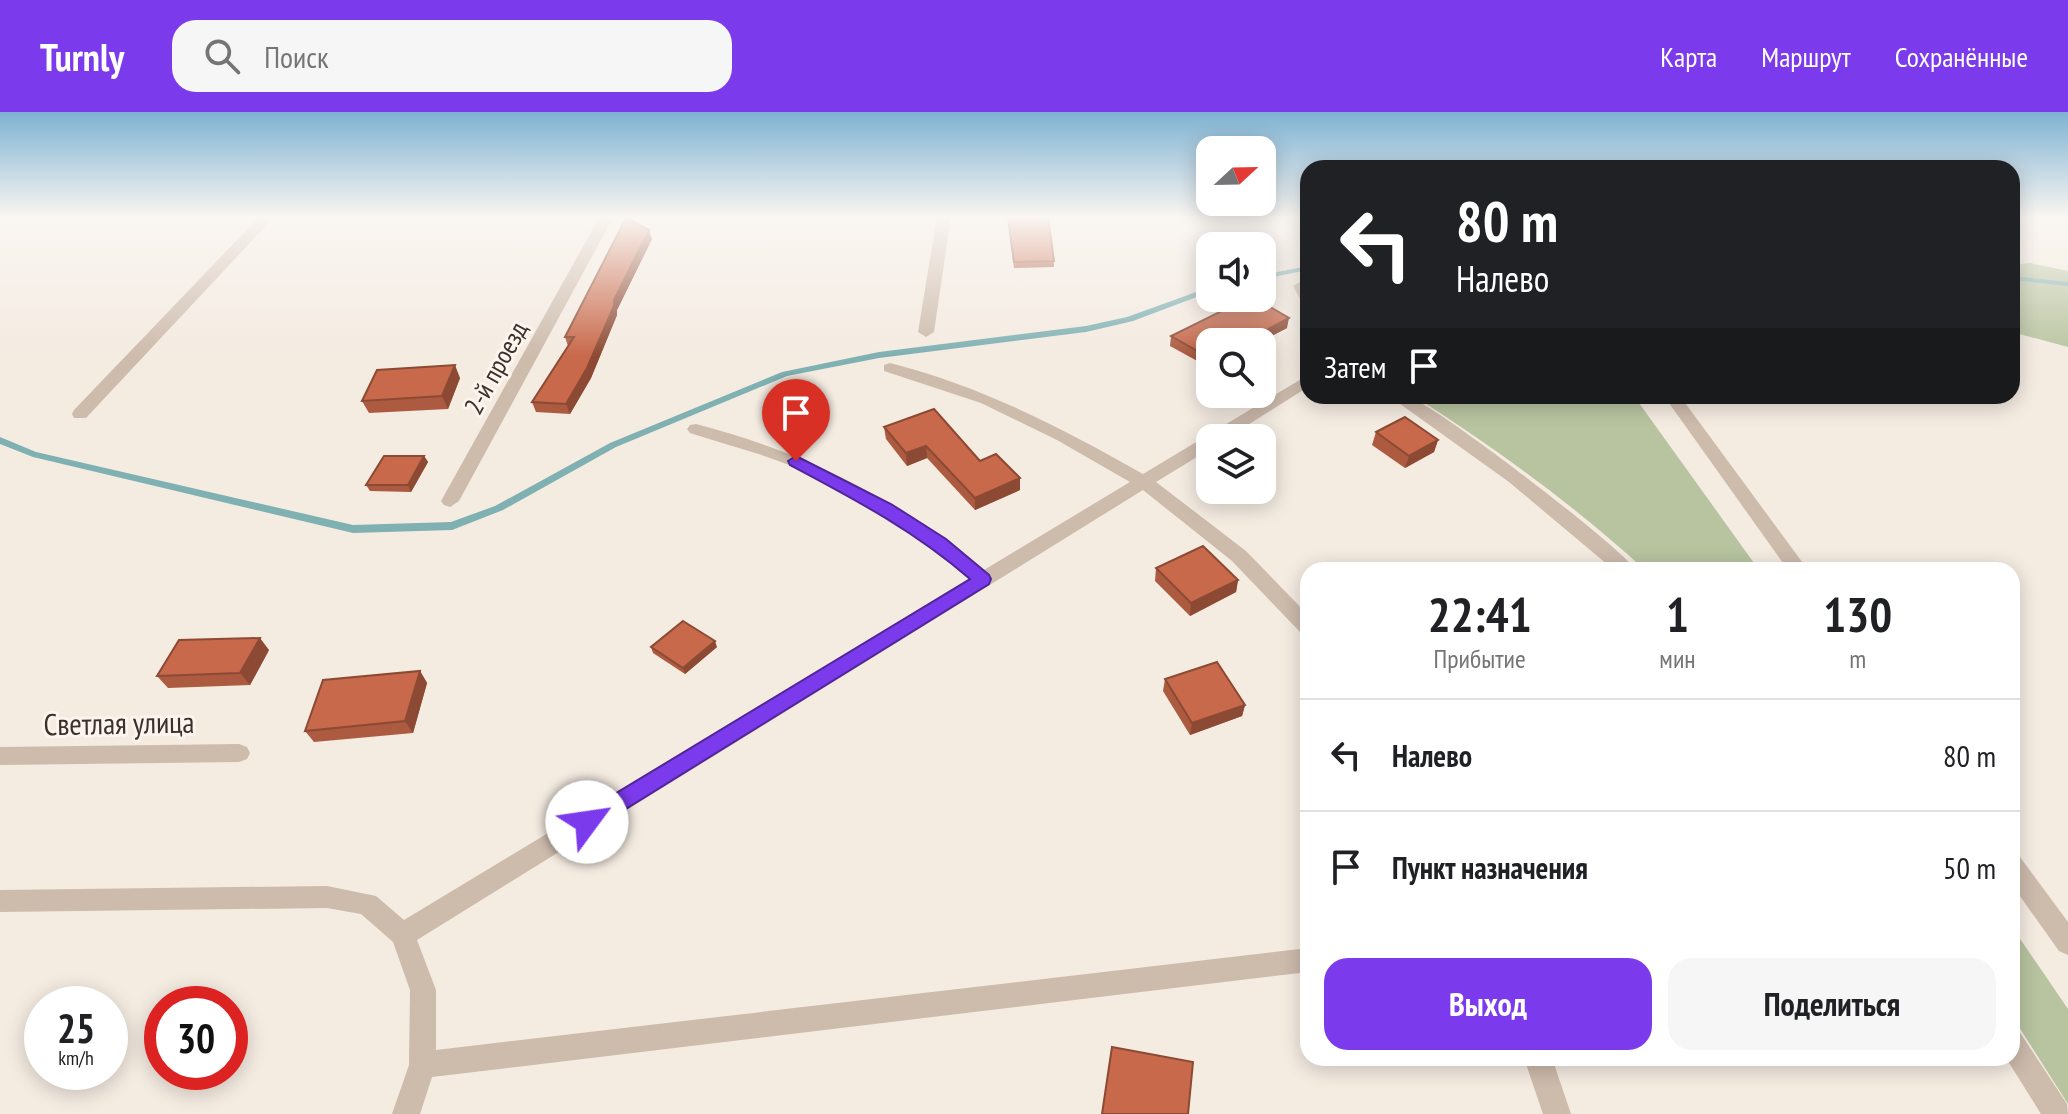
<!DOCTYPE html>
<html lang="ru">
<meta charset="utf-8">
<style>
body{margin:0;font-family:"PT Sans Narrow",sans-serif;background:#f6f6f6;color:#202124;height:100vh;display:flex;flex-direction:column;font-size:30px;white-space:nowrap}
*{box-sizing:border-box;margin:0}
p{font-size:26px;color:#757577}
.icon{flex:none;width:44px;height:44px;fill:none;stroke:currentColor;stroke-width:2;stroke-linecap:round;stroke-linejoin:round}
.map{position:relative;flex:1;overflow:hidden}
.panel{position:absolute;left:1300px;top:450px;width:720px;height:504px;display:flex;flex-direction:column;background:#fff;border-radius:24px;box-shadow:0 4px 20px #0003}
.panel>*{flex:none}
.top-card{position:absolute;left:1300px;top:48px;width:720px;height:244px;border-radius:24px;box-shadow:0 4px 20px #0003;background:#202124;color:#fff;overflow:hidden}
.needle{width:52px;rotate:68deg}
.controls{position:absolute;left:1196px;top:24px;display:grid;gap:16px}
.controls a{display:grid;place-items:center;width:80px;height:80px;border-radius:16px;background:#fff;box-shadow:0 4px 20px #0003;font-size:40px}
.speed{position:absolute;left:24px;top:874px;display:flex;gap:16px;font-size:40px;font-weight:700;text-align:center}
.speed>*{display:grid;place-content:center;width:104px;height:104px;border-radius:50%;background:#fff;box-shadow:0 4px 20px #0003;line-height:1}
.speed small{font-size:20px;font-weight:400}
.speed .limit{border:12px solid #d22;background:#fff;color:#111}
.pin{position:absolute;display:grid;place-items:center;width:68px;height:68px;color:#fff;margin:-82px -34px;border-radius:50% 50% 50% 0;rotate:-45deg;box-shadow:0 0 8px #0007}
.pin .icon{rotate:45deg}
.me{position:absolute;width:88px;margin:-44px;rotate:59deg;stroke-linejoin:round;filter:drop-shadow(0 0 6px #0008)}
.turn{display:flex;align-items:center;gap:28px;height:168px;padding:0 24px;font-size:36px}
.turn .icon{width:104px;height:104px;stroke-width:2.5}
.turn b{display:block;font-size:56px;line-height:68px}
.then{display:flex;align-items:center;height:76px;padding:0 24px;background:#0003;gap:16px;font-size:30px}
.eta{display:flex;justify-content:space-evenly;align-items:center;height:136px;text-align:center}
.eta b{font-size:48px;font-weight:600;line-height:56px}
.button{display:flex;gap:16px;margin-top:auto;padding:16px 24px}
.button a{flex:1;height:92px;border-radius:24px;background:#7c3aed;color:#fff;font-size:32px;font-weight:600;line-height:92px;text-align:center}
.button a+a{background:#f6f6f6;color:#202124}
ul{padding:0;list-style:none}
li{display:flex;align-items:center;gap:24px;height:112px;padding:0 24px;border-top:2px solid #e0e0e0}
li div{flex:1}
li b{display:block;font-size:30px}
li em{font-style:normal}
header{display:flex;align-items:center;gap:48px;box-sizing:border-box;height:112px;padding:0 40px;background:#7c3aed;color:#fff}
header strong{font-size:38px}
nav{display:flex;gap:44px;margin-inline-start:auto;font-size:28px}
.search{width:560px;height:72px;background:#f6f6f6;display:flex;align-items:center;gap:20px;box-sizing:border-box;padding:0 28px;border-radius:24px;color:#757577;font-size:30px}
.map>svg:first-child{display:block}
.green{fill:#b8c4a0}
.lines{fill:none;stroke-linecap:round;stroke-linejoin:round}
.stream{fill:#7fb0b2;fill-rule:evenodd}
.street{fill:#cdbbac;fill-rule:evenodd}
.wall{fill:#ac5a40}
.shaded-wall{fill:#8c4a34}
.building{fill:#c8694b;stroke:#8c4a34;stroke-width:2}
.route{fill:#7c3aed;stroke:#51269a;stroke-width:2}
.labels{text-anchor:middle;stroke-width:6;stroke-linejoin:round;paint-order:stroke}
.far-street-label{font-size:26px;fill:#3b302b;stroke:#fbf5ee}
.street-label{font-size:30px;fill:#3b302b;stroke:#fbf5ee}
</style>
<header>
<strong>Turnly</strong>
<div class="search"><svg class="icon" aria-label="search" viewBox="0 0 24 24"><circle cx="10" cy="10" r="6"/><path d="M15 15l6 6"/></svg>Поиск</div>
<nav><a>Карта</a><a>Маршрут</a><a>Сохранённые</a></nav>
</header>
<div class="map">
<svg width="2068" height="1002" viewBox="0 0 2068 1002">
<rect width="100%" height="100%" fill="#f4ebe1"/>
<!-- green -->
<g class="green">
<polygon points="2030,151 2068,159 2068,235 2012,220 2012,153"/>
<path d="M 1414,284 L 1634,284 L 1759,458 L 1645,458 C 1574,393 1495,336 1414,284 Z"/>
<polygon points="2012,815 2068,897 2068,992 2012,904"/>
</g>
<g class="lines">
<!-- stream -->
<g class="stream">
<polygon points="1308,154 1308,158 1262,167 1262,163"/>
<polygon points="2012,164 2068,170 2068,174 2012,168"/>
<polygon points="1210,175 1210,180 1133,209 1086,220 879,246 787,264 616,335 503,398 452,418 353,421 33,345 0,332 0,325 36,340 353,413 451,410 495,394 610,331 782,260 879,240 1086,214 1127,205"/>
</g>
<!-- street -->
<g class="street">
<polygon points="260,104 275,104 86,306 74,306 72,302 74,298"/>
<polygon points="600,104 614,104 459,389 450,395 444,393 441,389"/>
<polygon points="937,104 951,104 934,220 926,225 918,220"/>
<polygon points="1300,170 1308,175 1308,194 1303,192 1293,174"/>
<path d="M 890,251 C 981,274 1062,316 1143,362 L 1308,263 L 1308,275 L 1227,326 L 1210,326 L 1210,337 L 1156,370 L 1246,439 L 1308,503 L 1308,524 L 1301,521 L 1232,449 L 1143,378 L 417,828 L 436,878 L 436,938 L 1308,836 L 1308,860 L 432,965 L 420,1002 L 392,1002 L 409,953 L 410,878 L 393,830 L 361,802 L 327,796 L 0,800 L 0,778 L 327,774 L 376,784 L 404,808 L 969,467 C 914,421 855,381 789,353 C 757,340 723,332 690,321 L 687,317 L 690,313 L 696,312 C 804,340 898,387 984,458 L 1130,370 L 1057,328 L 981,291 L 884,259 L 884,253 Z"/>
<path d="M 1389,284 C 1394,284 1402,283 1407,284 C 1432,290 1621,435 1636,458 L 1614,458 L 1509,370 Z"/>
<polygon points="1664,284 1680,284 1808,458 1788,458"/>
<polygon points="239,632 247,635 250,641 247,647 239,650 0,653 0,635"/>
<polygon points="2012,742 2020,745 2068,810 2068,843 2059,839 2012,773"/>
<polygon points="2012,918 2021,922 2067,992 2068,1002 2041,1002 2006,946 2012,946"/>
<polygon points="1524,946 1552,946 1571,1002 1543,1002"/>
</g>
</g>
<!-- wall -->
<g class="wall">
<polygon points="1008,112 1054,149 1054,155 1014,156"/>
<polygon points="652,127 617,198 617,203 591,266 570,302 536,300 532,290 568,234 565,225"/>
<polygon points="1287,216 1260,230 1210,230 1210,256 1170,234 1171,224"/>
<polygon points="460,266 448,297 369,301 362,289"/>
<polygon points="884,315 980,349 1020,378 975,398 927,346 907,354 886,327"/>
<polygon points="1376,320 1438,328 1434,340 1405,356 1372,333"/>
<polygon points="424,344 428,350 411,380 370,379 366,373"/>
<polygon points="1156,456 1238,468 1236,480 1190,504 1155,469"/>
<polygon points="651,535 717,535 685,562 653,541"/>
<polygon points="269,538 250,573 168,576 157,564"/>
<polygon points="420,559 427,571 413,621 314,630 305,619"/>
<polygon points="1165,567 1245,593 1242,604 1190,623 1163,579"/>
</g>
<!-- shaded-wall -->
<g class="shaded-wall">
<polygon points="649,118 652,127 617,198 617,203 591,266 570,302 566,292 614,188"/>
<polygon points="1289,206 1287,216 1260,230 1244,230"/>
<polygon points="455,253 460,266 448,297 442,284"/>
<polygon points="1438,328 1434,340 1405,356 1409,344"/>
<polygon points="926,334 927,346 907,354 906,341"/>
<polygon points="424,344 428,350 411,380 408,373"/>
<polygon points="1020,366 1020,378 975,398 975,386"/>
<polygon points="1238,468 1236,480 1190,504 1191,491"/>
<polygon points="260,526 269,538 250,573 240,561"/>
<polygon points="715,529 717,535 685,562 683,556"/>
<polygon points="420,559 427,571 413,621 405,609"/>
<polygon points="1245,593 1242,604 1190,623 1192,611"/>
</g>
<!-- building -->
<g class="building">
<polygon points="1011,104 1048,104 1054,149 1014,150 1008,106"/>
<polygon points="626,106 649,118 614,188 614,194 587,256 566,292 532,290 574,225 565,225"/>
<polygon points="1248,186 1255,186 1289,206 1244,230 1210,230 1210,246 1171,224"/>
<polygon points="455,253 442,284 362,289 377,258"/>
<polygon points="934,297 980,349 996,342 1020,366 975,386 926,334 906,341 884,315"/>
<polygon points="1405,305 1438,328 1409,344 1376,320"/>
<polygon points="384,344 424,344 408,373 366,373"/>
<polygon points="1203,434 1238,468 1191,491 1156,456"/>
<polygon points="683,509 715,529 683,556 651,535"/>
<polygon points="260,526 240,561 157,564 179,528"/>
<polygon points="1217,550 1245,593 1192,611 1165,567"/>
<polygon points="420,559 405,609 305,619 323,568"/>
<polygon points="1112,935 1193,950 1188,1002 1102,1002"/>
</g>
<!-- sky -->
<linearGradient id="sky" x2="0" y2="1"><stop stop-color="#7eb2d2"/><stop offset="0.43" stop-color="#faf6f2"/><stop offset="1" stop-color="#faf6f2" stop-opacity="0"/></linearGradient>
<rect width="2068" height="244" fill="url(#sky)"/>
<!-- route -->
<path class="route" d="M 796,344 L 891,392 L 946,427 L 989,463 L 991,467 L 989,472 L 595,716 L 587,719 L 580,716 L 577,710 L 580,703 L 970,467 C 915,419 854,387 790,353 L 788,349 Z"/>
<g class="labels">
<!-- far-street labels -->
<g class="far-street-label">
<text transform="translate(496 256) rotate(-61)" y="9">2-й проезд</text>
</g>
<!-- street labels -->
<g class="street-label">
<text transform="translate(119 612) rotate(-1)" y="10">Светлая улица</text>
</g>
</g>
</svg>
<div class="controls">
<a><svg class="needle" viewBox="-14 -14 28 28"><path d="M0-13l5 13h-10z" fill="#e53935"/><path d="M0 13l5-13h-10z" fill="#757577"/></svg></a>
<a><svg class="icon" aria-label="sound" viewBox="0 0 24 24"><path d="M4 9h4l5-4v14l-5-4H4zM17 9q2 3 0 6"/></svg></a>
<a><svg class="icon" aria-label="search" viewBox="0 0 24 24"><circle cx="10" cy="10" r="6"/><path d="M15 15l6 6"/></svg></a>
<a><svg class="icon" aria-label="layers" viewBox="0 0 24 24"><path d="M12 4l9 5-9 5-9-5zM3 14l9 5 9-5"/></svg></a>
</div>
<div class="speed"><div>25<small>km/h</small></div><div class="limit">30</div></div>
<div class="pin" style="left:796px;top:349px;background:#d93025"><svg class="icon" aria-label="arrive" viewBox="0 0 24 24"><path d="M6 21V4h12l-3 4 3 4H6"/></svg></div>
<svg class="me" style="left:587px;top:710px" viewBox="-20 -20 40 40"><circle r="19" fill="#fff"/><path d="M0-13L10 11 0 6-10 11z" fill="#7c3aed"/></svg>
<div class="top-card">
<div class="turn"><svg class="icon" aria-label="left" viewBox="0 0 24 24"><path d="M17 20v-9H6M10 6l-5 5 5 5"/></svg><div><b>80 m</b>Налево</div></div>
<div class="then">Затем<svg class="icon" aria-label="arrive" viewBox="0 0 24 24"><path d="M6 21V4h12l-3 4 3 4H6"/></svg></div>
</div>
<section class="panel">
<div class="eta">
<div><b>22:41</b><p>Прибытие</p></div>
<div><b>1</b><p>мин</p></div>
<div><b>130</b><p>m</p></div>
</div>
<ul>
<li><svg class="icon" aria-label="left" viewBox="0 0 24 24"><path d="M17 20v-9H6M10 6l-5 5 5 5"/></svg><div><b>Налево</b></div><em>80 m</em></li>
<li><svg class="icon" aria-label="arrive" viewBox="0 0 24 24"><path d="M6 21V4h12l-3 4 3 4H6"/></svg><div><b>Пункт назначения</b></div><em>50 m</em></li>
</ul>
<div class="button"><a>Выход</a><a>Поделиться</a></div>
</section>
</div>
